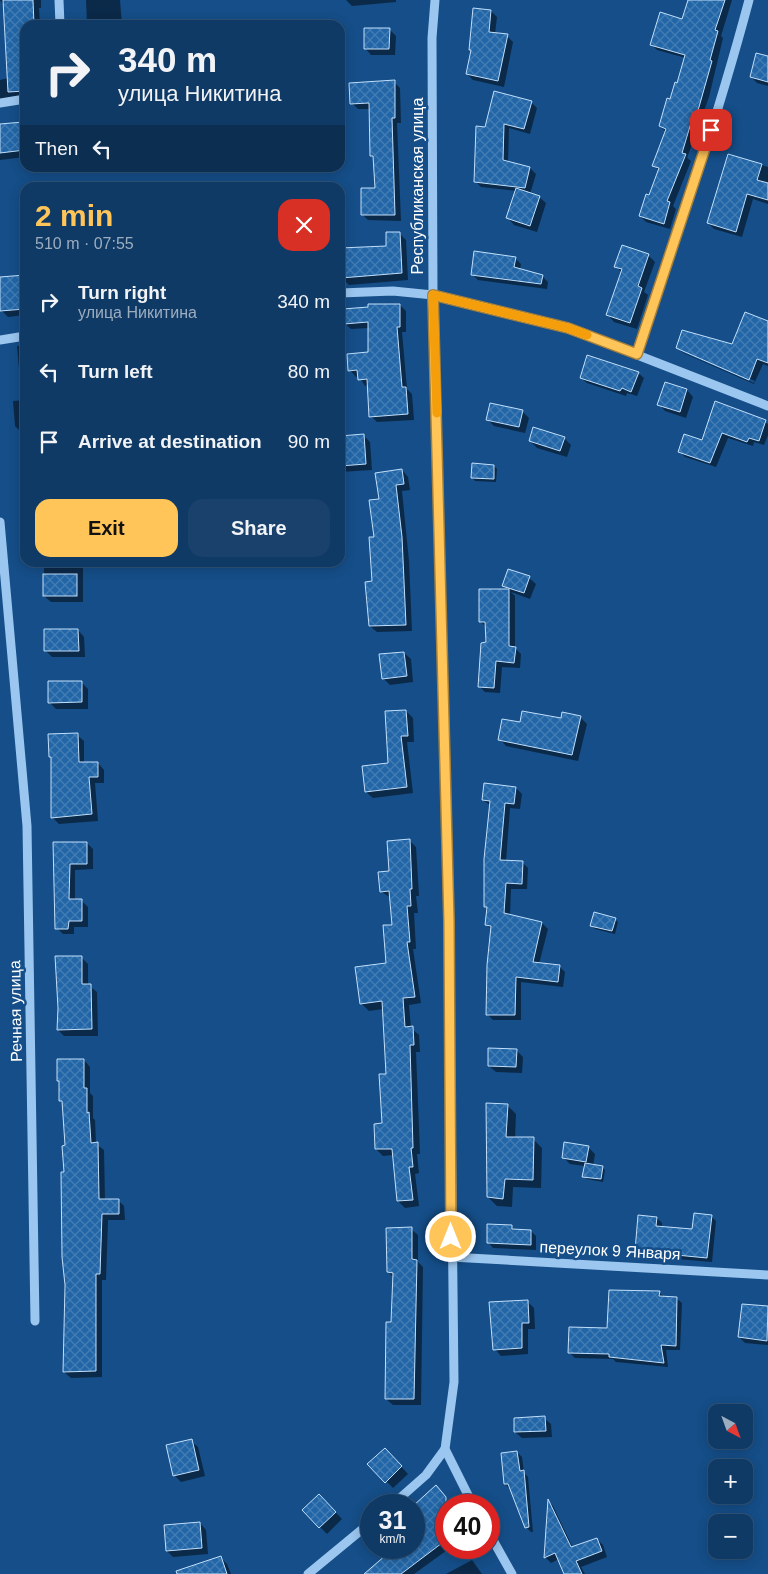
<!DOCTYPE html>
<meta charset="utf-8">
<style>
body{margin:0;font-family:Helvetica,sans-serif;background:#19416c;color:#f1f3f6;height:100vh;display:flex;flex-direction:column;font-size:19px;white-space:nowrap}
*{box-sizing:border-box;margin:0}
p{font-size:16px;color:#9cadbf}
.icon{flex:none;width:28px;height:28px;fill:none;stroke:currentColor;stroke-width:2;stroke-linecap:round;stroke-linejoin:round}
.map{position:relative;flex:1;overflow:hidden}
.side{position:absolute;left:20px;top:182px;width:325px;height:385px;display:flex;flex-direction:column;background:#103a66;border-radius:15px;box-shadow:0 2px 12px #0003,0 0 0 1px #30547a}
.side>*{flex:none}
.top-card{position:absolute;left:20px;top:20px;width:325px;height:152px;border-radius:15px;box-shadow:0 2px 12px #0003,0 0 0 1px #30547a;background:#103a66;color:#f1f3f6;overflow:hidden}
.needle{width:32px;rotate:139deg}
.fabs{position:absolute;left:708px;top:1404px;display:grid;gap:10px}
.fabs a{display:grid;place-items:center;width:45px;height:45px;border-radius:10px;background:#103a66;box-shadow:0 2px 12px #0003,0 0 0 1px #30547a;font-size:25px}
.speed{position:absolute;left:360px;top:1494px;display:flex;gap:10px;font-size:25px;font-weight:700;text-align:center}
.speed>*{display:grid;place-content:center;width:65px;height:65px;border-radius:50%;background:#103a66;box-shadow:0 2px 12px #0003,0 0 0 1px #30547a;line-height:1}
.speed small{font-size:12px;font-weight:400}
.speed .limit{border:8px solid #d22;background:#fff;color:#111}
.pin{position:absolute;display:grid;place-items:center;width:42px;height:42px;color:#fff;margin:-21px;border-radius:10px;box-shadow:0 2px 8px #0006}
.me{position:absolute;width:55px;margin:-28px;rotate:0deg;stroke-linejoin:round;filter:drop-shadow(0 0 4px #0008)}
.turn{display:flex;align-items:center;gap:18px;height:105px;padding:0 15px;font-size:22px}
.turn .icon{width:65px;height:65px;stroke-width:2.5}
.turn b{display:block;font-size:35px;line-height:42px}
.then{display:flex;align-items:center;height:48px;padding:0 15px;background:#0003;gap:10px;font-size:19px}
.round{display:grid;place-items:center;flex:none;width:52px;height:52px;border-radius:15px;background:#19416c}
.headline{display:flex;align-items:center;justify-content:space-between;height:85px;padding:0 15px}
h1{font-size:30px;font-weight:700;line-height:38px;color:#ffc559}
.primary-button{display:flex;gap:10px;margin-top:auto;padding:10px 15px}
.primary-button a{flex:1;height:58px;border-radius:15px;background:#ffc559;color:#111;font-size:20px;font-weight:700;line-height:58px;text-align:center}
.primary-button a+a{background:#19416c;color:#f1f3f6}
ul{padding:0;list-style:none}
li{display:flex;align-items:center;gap:15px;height:70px;padding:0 15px}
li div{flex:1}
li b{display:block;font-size:19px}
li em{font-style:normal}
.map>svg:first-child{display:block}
.shadow{fill:#0007;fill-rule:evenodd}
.building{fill:url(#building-cross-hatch);stroke:#c1dffb}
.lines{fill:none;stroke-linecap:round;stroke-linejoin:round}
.minor{stroke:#9bc6ef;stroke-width:9}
.route-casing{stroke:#a6803a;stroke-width:12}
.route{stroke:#ffc559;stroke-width:9}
.slow{stroke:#f59e0b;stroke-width:9}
.labels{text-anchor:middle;stroke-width:5;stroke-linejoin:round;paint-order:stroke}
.street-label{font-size:16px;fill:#fff;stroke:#154e88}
</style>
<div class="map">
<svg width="768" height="1574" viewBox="0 0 768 1574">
<defs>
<pattern id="building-cross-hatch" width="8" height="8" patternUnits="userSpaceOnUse" patternTransform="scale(1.25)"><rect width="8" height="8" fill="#2266a7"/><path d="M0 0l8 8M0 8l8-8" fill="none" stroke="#437db4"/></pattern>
</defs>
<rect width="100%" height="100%" fill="#154e88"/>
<!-- shadow -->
<g class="shadow">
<polygon points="0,0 41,0 41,8 39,8 40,25 25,25 25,97 0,99 0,80 8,78 5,7"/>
<polygon points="86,0 120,0 122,25 87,25"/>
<polygon points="346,0 396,0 396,2 352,6"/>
<polygon points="689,0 732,0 721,36 723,38 709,97 687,158 691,161 673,206 676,209 670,229 646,222 640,216 659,171 654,165 666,132 660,126 678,84 686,58 657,50 651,44 682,21"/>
<polygon points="491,11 497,17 495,34 507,36 513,42 504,87 473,80 467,74 472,51 470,49"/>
<polygon points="389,29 396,36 395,55 371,55 365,48"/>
<polygon points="768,57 768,86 757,83 751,77"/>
<polygon points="394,82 400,88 401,123 397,123 401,221 368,220 362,214 376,189 375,159 371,155 370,109 358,109 352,103"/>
<polygon points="531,102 537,108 530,134 509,128 508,162 530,168 536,174 530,194 539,197 546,203 537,232 514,225 508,218 516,191 481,187 475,181 486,128"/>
<polygon points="25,123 25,157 0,160 0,126"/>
<polygon points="729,155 768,167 768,204 753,199 742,237 714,229 708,223"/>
<polygon points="399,233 406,240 408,280 349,285 342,278 340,250 388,247"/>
<polygon points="648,255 655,262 644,292 648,295 637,329 614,322 608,315 622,273 616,266"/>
<polygon points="515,258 521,264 520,270 542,276 548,282 547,289 478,280 472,274"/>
<polygon points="25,276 25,315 8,317 2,311 0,278"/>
<polygon points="400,305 406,311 406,332 402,332 407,389 412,394 414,420 377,422 371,416 368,385 365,386 359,376 356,377 350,370 369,353 369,328 351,329 343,322 346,360 340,360 340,315 345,320"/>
<path d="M 768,322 L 768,366 L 763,364 L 754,384 L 683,353 L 678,348 L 732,346 ZM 682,350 L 755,381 L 754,383 L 682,352 Z"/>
<polygon points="25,345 25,376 19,369 17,346"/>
<polygon points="638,373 644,378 637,396 627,393 626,396 587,383 581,378"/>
<polygon points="666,384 687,390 693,397 686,418 665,411 659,404"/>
<polygon points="25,400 25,433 22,433 15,426 13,401"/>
<polygon points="715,403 765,422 768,424 768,435 764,445 754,442 753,446 728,438 716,467 685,457 680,452 703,442"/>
<polygon points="522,411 529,418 525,433 494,426 488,420"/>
<polygon points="363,435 370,442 372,470 340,472 340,437"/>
<polygon points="564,438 571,445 567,457 537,448 530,441"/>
<polygon points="494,466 497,469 496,482 475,481 472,478"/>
<polygon points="402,470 408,477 410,490 402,491 409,561 412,631 377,632 370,626 375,538 380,500"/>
<polygon points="44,562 83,562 83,602 51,602 44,596"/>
<polygon points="529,578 536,584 530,599 511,592 515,596 515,648 521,654 520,668 502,667 500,693 485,692 479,686 488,643 487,628 480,621 508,590 504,585"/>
<polygon points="78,630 84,637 85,657 52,657 46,651"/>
<polygon points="404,653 411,659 413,682 390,685 383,678"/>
<polygon points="81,682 88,689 88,709 56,709 49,702"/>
<polygon points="406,711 413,718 414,742 407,742 413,793 373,798 366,792 363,767 390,764"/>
<polygon points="580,717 587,724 578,761 506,746 500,739 562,720"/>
<polygon points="77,735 84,741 84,763 98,763 104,770 104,783 95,783 98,821 59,824 52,817"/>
<polygon points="516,788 522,794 520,809 510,808 506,861 522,862 528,868 527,889 511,889 510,916 542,923 548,929 539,964 559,966 565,972 563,987 521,982 521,1020 493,1020 487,1014 492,930 487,925 488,909 485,906 491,806 483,800"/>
<polygon points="409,840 416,847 419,896 416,896 418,913 414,913 416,949 413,949 421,1003 409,1005 411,1028 419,1035 420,1052 416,1052 420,1154 417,1154 419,1173 415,1174 419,1206 405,1208 398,1201 393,1155 383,1156 376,1149 383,1125 387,1075 383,1009 369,1011 362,1004 357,968 387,964 394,926 391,898 382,892"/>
<polygon points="87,843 93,849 93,869 75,870 75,900 82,901 88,907 88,927 74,927 74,934 63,934 57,928 54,880"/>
<polygon points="615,919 618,922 615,934 595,929 592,926"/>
<polygon points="81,957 88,964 88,985 97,992 98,1036 64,1036 58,1030 59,1008"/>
<polygon points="516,1050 523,1057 522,1073 496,1072 489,1066"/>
<polygon points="84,1060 90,1067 90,1093 93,1096 93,1118 95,1120 96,1144 104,1150 105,1200 118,1200 124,1206 125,1220 108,1220 106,1280 102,1280 102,1377 71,1378 64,1372 66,1147 63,1103 60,1100 60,1083 58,1080"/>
<polygon points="507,1105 516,1114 515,1138 533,1139 542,1148 541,1188 513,1187 512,1207 497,1206 488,1197"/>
<polygon points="589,1148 595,1154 593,1166 602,1167 605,1170 603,1182 587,1179 584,1176 585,1166 570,1164 563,1157"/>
<polygon points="711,1216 716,1221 712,1262 642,1256 637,1250 657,1218 662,1223 662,1228 694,1231"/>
<polygon points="511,1226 516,1231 531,1231 536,1236 536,1250 493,1248 488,1242"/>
<polygon points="411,1229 418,1235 418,1262 423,1267 421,1405 393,1405 386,1399 394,1278 388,1272"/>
<polygon points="659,1292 665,1298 676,1298 682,1303 680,1350 666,1350 668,1367 616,1362 613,1359 575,1358 570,1353"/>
<polygon points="527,1301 534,1308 535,1329 528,1329 528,1354 501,1356 495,1349"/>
<polygon points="743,1305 768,1308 768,1345 745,1343 739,1337"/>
<polygon points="544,1418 551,1424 552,1437 522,1438 515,1432"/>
<polygon points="191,1441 198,1447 205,1476 181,1482 174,1475"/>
<polygon points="385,1449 408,1474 393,1488 369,1464"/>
<polygon points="517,1452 522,1457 524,1473 528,1477 533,1532 531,1532 526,1527 510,1489 505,1484"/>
<polygon points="319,1495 342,1519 327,1534 303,1510"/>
<polygon points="438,1496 446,1505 446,1548 450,1548 414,1574 366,1574 396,1548 414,1548 414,1515"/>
<polygon points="549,1502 553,1506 573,1548 597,1539 603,1545 607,1557 581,1567 585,1574 566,1574 559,1559 551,1563 545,1557"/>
<polygon points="200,1523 206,1530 208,1554 173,1557 167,1551"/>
<polygon points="221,1558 227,1564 231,1574 202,1574"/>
<polygon points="472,1560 482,1574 446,1574"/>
</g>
<!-- building -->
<g class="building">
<polygon points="3,0 33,0 34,25 25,25 25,91 8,92"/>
<polygon points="688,0 725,0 715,30 718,31 710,60 712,61 697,114 694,113 682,153 686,154 667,201 670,202 664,224 639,216 646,194 649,195 659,168 652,166 666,129 659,126 667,98 670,99 675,82 677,83 685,55 650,45 660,12 682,19"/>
<polygon points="473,8 491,10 489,32 508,34 498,81 466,74 471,50 469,50"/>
<polygon points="364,28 390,28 389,49 364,49"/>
<polygon points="756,53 768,56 768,82 750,77"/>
<polygon points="395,80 395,118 392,118 395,215 361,215 361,188 375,188 373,156 370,156 369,103 350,104 349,83"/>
<polygon points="494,91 532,101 524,129 504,124 503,160 530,167 525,188 474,182 476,126 485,127"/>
<polygon points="23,122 25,150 0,153 0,124"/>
<polygon points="728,154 762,164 757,180 768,183 768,200 747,194 736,232 707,223"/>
<polygon points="516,188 540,196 530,226 506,218"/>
<polygon points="386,232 400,232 402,273 341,278 340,248 386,246"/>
<polygon points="622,245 649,254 638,286 642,288 630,323 606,315 622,269 614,267"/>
<polygon points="474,251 516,257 514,267 543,275 541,284 471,275"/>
<polygon points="25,275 25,309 0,311 0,277"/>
<polygon points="368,304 400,304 400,327 397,327 402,387 406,387 408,414 369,417 367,379 358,380 357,370 348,371 347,354 368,352 368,322 344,324 343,309 368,307"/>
<polygon points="745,312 768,321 768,363 757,359 749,380 676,348 682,330 732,344"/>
<polygon points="587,355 639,372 631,392 622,388 620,391 580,378"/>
<polygon points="665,382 687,389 680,412 657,405"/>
<polygon points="715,401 766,420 759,441 749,438 747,442 722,433 710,463 678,452 684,434 702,440"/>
<polygon points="490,403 523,410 519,427 486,420"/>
<polygon points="533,427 565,437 560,451 529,441"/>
<polygon points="364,434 366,464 340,466 340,436"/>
<polygon points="472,463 494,465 494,479 471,478"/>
<polygon points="402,469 404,484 396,485 402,537 406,625 369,626 365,582 372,581 369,537 374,537 369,500 379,499 375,473"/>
<polygon points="508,569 530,576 524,593 502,586"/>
<rect x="43" y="574" width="34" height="22"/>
<polygon points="479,589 509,589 509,646 516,647 514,663 496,661 494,688 478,687 481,643 486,642 485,622 479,622"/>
<polygon points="44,629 78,629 79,651 44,651"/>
<polygon points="404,652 407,676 382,679 379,654"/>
<polygon points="48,681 82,681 82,702 48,703"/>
<polygon points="406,710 408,736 401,736 407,787 365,792 362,766 388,763 385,711"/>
<polygon points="522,711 561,718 562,712 581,716 572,755 498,740 502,719 520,722"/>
<polygon points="78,733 79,762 98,762 98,777 89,777 92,814 51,818 51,757 49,757 48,734"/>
<polygon points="484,783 516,787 514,804 505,803 500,860 523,861 522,884 506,883 504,913 542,922 533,962 560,965 558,982 516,977 515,1015 486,1015 487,965 491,926 485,925 487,907 484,907 484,859 490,801 482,800"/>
<polygon points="410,839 412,889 410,889 411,906 407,906 410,942 407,942 415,997 403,998 405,1027 413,1026 414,1045 410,1045 413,1148 411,1148 413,1167 409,1167 413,1200 397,1201 392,1149 375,1149 374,1124 382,1123 379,1074 386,1074 382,1001 360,1004 355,967 386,963 383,925 392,925 389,891 380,892 378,872 389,871 387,841"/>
<polygon points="53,842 87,842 87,864 70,864 69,899 82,899 82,921 69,921 68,929 55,929"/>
<polygon points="594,912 616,918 612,931 590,926"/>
<polygon points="55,956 82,956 82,984 91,984 92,1029 57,1030 58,1008"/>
<polygon points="488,1048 517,1049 516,1067 488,1066"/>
<polygon points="57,1059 84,1059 84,1088 87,1088 87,1113 89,1112 91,1143 98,1142 99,1199 119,1199 119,1214 102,1214 100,1274 96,1274 96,1371 63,1372 65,1285 62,1257 61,1172 64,1172 62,1146 65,1145 62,1101 59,1101 59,1081 57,1081"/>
<polygon points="486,1103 508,1104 506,1137 534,1137 533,1180 505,1179 503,1199 487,1197"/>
<polygon points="564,1142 589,1146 586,1162 562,1158"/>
<polygon points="585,1163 603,1166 601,1179 582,1177"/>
<polygon points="694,1213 712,1215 707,1258 635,1251 638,1215 657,1217 656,1226 692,1229"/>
<polygon points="487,1224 512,1225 512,1229 531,1230 531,1245 487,1243"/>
<polygon points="412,1227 412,1259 417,1260 414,1399 385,1399 386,1322 391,1322 393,1273 387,1272 386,1228"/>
<polygon points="609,1290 660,1291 659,1296 677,1297 676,1346 661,1345 664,1363 609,1357 609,1354 568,1353 569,1327 607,1328"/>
<polygon points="528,1300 529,1323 522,1323 522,1348 493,1350 489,1302"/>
<polygon points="742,1304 768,1306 767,1341 738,1337"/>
<polygon points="545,1416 546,1431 514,1432 514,1418"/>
<polygon points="192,1439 199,1470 173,1476 166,1445"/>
<polygon points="385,1448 402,1466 385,1483 367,1464"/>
<polygon points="517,1451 520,1471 524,1470 529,1527 525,1528 508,1484 504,1484 501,1453"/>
<polygon points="436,1485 446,1497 446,1540 401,1574 364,1574 394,1548 414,1548 414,1505"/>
<polygon points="319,1494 336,1512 319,1528 302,1510"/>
<polygon points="548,1499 571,1547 597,1538 602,1551 576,1561 582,1574 564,1574 555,1553 544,1558"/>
<polygon points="200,1522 202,1548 166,1551 164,1525"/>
<polygon points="221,1556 227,1574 177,1574 176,1571"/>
</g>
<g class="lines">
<!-- minor -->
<g class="minor">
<polyline points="59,0 60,25"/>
<polyline points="435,0 432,38 433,295 449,922 454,1382 445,1449 473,1505"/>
<polyline points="0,103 25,99"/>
<polyline points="340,293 393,291 433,295 568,328 768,406"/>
<polyline points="0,340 25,336"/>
<path d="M 637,353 C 677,237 717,120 749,0"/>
<polyline points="0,522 27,826 35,1321"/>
<polyline points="451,1257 768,1275"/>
<polyline points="392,1505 426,1475 445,1449"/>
<polyline points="489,1533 512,1574"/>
<polyline points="308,1574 371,1522"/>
</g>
</g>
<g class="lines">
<!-- route casing -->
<g class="route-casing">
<polyline id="route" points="451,1237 449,922 433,295 568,328 637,354 711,130"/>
</g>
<!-- route -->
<use href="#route" class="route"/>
<!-- slow -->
<polyline class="slow" points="437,413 433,295 568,328 587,335"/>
</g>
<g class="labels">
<!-- street labels -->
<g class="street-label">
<text transform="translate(417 186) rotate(-90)" y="6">Республиканская улица</text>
<text transform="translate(15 1011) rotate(-91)" y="6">Речная улица</text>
<text transform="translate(610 1250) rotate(3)" y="6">переулок 9 Января</text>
</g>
</g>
</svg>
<div class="fabs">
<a><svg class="needle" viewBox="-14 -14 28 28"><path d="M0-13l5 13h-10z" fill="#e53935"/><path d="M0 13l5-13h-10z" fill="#9cadbf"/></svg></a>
<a>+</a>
<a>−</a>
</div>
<div class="speed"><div>31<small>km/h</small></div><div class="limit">40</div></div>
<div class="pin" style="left:711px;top:130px;background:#d93025"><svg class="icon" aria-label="arrive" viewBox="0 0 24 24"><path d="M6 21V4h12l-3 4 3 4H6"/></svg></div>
<svg class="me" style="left:451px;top:1237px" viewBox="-20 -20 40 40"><circle r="17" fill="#ffc559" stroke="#fff" stroke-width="3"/><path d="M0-11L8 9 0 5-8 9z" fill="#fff"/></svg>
<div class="top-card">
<div class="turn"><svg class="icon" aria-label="right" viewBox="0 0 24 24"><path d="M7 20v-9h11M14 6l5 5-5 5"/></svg><div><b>340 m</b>улица Никитина</div></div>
<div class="then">Then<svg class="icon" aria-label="left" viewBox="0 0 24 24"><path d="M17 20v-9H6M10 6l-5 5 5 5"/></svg></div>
</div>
<section class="side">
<div class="headline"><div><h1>2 min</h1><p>510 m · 07:55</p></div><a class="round" style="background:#d93025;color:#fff"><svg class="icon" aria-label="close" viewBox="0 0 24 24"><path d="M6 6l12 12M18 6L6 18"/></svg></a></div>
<ul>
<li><svg class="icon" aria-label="right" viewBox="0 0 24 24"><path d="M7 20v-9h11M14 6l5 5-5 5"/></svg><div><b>Turn right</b><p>улица Никитина</p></div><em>340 m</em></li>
<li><svg class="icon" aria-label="left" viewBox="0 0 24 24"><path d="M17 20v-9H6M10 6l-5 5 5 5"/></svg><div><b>Turn left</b></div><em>80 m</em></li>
<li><svg class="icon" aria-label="arrive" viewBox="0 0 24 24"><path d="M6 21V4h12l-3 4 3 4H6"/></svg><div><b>Arrive at destination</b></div><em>90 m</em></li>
</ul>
<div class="primary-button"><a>Exit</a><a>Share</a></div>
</section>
</div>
